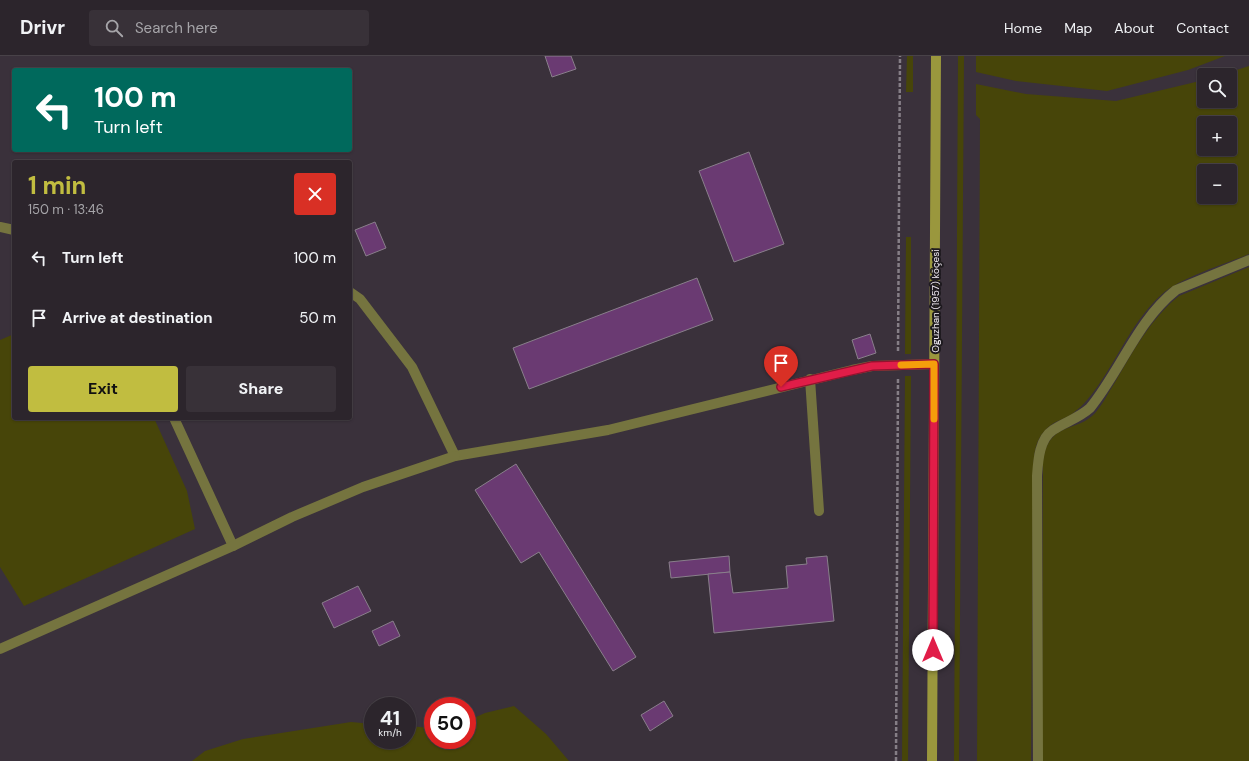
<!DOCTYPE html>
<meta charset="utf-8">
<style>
body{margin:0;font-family:"DM Sans",sans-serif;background:#383138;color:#f1f3f6;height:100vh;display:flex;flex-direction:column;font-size:15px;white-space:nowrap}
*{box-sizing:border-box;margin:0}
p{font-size:13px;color:#a6a5a9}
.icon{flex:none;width:22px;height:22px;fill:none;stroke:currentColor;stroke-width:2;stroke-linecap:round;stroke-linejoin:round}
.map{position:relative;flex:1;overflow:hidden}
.details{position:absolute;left:12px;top:104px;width:340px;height:260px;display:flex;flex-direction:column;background:#2c252c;border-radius:4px;box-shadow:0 1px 3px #0004,0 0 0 1px #484248}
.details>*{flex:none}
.hud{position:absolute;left:12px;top:12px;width:340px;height:84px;border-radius:4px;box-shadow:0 1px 3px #0004,0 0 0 1px #484248;background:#00695c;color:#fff;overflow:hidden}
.controls{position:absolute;left:1197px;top:12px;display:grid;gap:8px}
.controls a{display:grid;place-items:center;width:40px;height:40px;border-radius:4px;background:#2c252c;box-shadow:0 1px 3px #0004,0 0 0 1px #484248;font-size:20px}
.speed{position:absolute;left:364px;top:641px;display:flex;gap:8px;font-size:20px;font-weight:700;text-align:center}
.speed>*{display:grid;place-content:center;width:52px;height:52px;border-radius:50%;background:#2c252c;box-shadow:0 1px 3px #0004,0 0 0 1px #484248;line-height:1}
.speed small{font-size:10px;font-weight:400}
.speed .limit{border:6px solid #d22;background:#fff;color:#111}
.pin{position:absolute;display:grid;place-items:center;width:34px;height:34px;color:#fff;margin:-41px -17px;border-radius:50% 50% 50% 0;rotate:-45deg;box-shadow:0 0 4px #0007}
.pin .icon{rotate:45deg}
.me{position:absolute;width:44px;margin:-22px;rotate:0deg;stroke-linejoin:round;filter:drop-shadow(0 0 3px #0008)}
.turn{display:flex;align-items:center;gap:14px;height:84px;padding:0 16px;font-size:18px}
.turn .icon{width:52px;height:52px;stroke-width:2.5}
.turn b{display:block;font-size:28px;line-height:34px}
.round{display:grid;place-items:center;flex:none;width:42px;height:42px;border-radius:4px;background:#383138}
.head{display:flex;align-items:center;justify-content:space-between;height:68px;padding:0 16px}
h1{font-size:24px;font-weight:700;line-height:30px;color:#c1bd40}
.button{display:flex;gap:8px;margin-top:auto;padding:8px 16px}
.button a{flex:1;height:46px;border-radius:4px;background:#c1bd40;color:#111;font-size:16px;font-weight:700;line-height:46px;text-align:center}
.button a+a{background:#383138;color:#f1f3f6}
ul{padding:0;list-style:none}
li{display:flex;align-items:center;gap:12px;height:60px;padding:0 16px}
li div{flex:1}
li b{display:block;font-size:15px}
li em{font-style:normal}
header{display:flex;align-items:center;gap:24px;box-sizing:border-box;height:56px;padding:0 20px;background:#2c252c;border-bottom:1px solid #484248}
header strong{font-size:19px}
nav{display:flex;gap:22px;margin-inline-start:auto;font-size:14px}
.search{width:280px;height:36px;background:#383138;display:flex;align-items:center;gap:10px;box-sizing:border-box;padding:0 14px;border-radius:4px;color:#a6a5a9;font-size:15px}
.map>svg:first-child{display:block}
.green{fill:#474509;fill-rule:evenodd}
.building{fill:#6a3a72;stroke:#897f8b}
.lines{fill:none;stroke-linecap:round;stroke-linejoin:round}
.path{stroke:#857e86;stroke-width:2.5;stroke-dasharray:4 2;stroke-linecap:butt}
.service{stroke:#75743f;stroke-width:10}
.secondary{stroke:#9a973d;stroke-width:10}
.route-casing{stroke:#92132f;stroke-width:10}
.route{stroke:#e11d48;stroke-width:7}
.slow{stroke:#f59e0b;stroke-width:7}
.labels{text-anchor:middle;stroke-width:4;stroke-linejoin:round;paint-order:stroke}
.street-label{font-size:10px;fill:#f4eef5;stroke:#1e1a1f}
</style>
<header>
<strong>Drivr</strong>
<div class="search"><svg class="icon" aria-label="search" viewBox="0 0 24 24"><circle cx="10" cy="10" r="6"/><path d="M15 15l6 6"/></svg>Search here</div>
<nav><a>Home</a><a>Map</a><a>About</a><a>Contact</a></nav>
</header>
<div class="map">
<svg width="1249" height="705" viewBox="0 0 1249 705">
<rect width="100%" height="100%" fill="#3a313b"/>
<!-- green -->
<g class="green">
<polygon points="907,0 913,0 913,36 906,36"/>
<polygon points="958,0 964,0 959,705 954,705"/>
<polygon points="976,0 1225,0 1188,14 1107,35 1016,25 976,16"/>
<path d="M 1249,10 L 1249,198 C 1225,208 1179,222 1161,239 C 1129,268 1115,311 1087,344 C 1083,349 1077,354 1072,358 C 1057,367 1052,364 1040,381 C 1033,393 1034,406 1033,419 L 1031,705 L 977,705 L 980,63 L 976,59 L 976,28 L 1026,38 L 1116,45 L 1204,24 L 1204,45 L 1230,45 L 1230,19 L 1221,19 ZM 1204,67 L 1230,67 L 1230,93 L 1204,93 ZM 1204,115 L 1230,115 L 1230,141 L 1204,141 Z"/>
<polygon points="906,181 911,181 911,298 905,298"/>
<path d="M 1249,211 L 1249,705 L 1042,705 L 1043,405 C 1049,364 1077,378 1096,356 C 1103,348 1108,337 1114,328 C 1132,297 1151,262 1179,240 Z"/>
<polygon points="14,278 14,362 154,362 187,435 195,473 24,550 0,511 0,284"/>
<polygon points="905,320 911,320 908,705 902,705"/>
<polygon points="514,650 546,678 569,705 192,705 205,695 243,683 351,666 373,668 373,684 407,684 407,670 433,672 433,684 467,684 467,665 485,657"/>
</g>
<!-- building -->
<g class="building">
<polygon points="545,0 571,0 576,13 552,21"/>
<polygon points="749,96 784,188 734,206 699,115"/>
<polygon points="375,166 386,192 366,200 355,174"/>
<polygon points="697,222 713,264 529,333 513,292"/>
<polygon points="870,278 876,297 858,303 852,284"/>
<polygon points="516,408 636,601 613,615 539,496 521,507 475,434"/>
<polygon points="729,500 730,516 671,522 669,506"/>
<polygon points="827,500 834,565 714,577 708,518 730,516 733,537 788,532 786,510 807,508 806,502"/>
<polygon points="358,530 371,555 334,572 322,547"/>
<polygon points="393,565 400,580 379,590 372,575"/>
<polygon points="664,645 673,660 650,675 641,659"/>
</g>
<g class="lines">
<!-- path -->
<g class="path">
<polyline points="898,295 900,0"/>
<polyline points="896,705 898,322"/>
</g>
<!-- service -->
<g class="service">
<polyline points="0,171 14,174"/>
<polyline points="350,236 360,243 412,311 455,400 608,374 852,314 872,310 934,308"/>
<polyline points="810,323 819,455"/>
<polyline points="174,362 233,490"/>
<polyline points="0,593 233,490 292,461 363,431 455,400"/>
<path d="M 1038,705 L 1037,420 C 1038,406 1039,383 1053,374 C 1065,366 1079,362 1090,352 C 1121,314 1137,265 1176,234 L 1249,204"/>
</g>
<!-- secondary -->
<polyline class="secondary" points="932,705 936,0"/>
</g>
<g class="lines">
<!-- route casing -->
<g class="route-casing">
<polyline id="route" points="781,331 872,310 934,308 933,594"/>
</g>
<!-- route -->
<use href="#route" class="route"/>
<!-- slow -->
<polyline class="slow" points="901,309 934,308 934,363"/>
</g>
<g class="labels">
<!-- street labels -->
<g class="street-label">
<text transform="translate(935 245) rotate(-90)" y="4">Oguzhan (1957) köçesi</text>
</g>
</g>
</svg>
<div class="controls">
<a><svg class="icon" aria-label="search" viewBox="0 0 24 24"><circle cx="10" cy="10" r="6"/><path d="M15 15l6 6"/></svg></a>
<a>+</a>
<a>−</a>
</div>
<div class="speed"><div>41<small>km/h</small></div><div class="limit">50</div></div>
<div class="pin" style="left:781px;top:331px;background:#d93025"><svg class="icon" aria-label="arrive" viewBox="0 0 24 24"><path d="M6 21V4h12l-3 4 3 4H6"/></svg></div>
<svg class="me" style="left:933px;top:594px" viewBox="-20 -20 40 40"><circle r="19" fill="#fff"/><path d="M0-13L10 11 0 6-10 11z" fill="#e11d48"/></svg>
<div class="hud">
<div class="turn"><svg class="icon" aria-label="left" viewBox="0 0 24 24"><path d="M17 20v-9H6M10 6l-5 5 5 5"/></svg><div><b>100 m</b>Turn left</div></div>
</div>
<section class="details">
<div class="head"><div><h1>1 min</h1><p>150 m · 13:46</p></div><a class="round" style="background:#d93025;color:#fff"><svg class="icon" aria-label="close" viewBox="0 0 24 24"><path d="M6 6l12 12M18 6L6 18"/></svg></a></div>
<ul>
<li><svg class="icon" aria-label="left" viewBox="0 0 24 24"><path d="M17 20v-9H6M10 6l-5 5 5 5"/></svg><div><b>Turn left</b></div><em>100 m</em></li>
<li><svg class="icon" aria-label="arrive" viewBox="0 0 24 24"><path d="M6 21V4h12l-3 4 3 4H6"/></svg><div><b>Arrive at destination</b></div><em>50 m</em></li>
</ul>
<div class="button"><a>Exit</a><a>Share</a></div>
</section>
</div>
